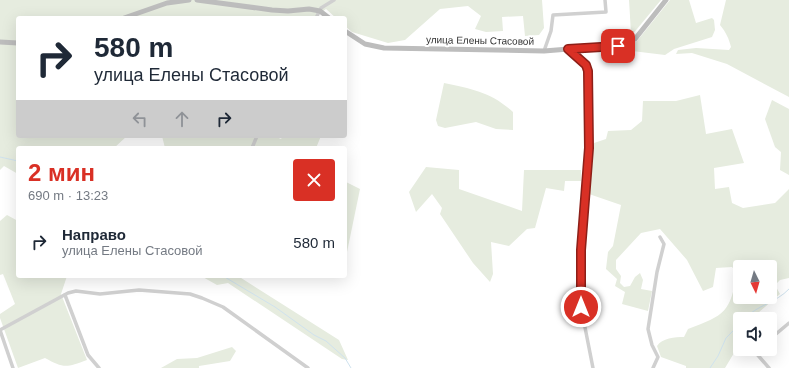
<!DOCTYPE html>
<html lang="ru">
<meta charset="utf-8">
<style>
body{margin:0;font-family:Helvetica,sans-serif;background:#f2f2f3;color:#1f2937;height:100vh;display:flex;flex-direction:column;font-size:15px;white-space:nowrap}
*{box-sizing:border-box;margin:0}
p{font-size:13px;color:#747a83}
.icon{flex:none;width:22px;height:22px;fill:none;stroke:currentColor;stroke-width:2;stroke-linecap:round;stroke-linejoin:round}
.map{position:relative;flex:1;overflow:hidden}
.panel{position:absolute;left:16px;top:146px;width:331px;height:132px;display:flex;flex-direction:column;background:#fff;border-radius:4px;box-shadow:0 4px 16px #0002}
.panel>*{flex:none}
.guide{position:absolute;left:16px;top:16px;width:331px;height:122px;border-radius:4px;box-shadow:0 4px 16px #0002;background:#fff;color:#1f2937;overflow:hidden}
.needle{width:26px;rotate:175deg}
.buttons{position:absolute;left:733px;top:260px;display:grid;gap:8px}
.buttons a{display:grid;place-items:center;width:44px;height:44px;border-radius:4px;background:#fff;box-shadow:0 4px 16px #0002;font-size:20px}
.pin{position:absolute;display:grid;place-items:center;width:34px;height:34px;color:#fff;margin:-17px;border-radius:8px;box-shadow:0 2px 6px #0006}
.me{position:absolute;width:44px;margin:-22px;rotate:0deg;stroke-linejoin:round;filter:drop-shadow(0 0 3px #0008)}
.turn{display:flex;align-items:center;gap:14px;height:84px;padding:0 12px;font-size:18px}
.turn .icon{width:52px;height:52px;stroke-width:2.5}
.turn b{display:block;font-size:28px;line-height:34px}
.lanes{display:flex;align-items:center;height:38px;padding:0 12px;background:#0003;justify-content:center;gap:20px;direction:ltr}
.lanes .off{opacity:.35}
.round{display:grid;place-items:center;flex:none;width:42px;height:42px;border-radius:4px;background:#f2f2f3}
.head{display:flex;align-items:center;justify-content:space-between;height:68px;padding:0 12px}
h1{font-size:24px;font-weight:600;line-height:30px;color:#d93025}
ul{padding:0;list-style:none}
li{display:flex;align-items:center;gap:12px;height:56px;padding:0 12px}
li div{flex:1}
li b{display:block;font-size:15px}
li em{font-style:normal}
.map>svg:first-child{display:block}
.green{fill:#e6ecdf;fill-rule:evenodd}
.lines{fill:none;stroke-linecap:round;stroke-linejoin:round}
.stream{stroke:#cfe2ee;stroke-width:1}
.street{stroke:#d0d0d0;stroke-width:3.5}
.secondary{stroke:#bdbdbd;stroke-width:5}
.route-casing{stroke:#8d1f18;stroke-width:10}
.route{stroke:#d93025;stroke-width:7}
.labels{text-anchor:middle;stroke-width:4;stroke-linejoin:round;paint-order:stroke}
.street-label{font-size:10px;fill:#333;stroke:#fff}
</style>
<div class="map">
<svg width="789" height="368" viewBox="0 0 789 368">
<rect width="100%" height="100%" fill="#fff"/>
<!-- green -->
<g class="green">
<polygon points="0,0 542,0 544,28 539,35 525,36 523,16 502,17 503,31 486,32 475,29 481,16 468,6 440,9 405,40 388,43 352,32 345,26 345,18 336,18 326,9 314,18 18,18 18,136 127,136 114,148 18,148 18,174 4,166 0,170"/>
<polygon points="629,0 661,0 632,35 631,33"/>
<polygon points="670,0 689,0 696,23 712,18 714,20 715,30 712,37 674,49 665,55 624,50 624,47 637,41"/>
<path d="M 726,0 L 789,0 L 789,97 L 727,64 L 692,53 L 676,54 L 678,50 L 696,48 L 729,50 L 731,47 C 729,39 726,32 720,25 Z"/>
<path d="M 444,83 C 472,89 491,92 513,112 L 513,130 L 496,129 L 476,122 L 445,128 L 438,126 L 436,120 Z"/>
<path d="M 700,95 L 706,134 L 732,129 L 744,163 L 714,168 L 715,189 L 729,187 L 732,203 L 743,208 L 775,203 L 789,189 L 789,278 L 780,280 L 775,285 L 780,294 L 751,319 L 740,319 L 740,343 L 725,368 L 686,368 L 686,366 L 661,357 L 657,346 C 662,338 675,337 684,337 L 688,329 C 725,315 730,313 737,273 L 732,267 L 716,268 L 713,287 L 703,291 L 687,260 L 660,229 L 641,233 L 616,260 L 616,269 L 621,276 L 620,283 L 624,287 L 630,286 L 635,277 L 640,273 L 643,280 L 641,289 L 652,291 L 648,311 L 622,304 L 625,292 L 615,286 L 617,279 L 606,269 L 608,252 L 613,246 L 621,205 L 589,194 L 594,143 L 606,139 L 608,131 L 631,130 L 642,121 L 643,101 L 676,101 ZM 740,267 L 770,267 L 770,297 L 740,297 Z"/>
<polygon points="772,100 789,109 789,175 780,170 781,152 775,147 765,119"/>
<polygon points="162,136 274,136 281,139 283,136 321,136 316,148 165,148"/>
<polygon points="426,167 459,170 459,189 522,211 524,170 581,170 581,181 565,181 564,191 546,188 535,228 527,229 509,246 491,242 493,274 490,282 473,263 440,214 442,208 432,194 416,212 409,192"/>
<polygon points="346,182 360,189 347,252 345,250 345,184"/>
<path d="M 7,215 L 18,221 L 18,276 L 67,276 L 61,294 L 87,360 C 66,368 63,368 45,358 L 18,368 L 0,318 L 0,314 L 15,304 L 3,274 L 0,275 L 0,221 Z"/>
<polygon points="201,276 238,276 339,340 348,360 342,359 228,283 217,285"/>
<polygon points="232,347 236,351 230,361 199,366 199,368 161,368 177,359 197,358"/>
</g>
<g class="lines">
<!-- stream -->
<g class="stream">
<polyline points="0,157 18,161"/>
<polyline points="223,276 275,307 314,335 326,341 345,358 351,368"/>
<path d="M 744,319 C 757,305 776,303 789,289"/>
<polyline points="710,368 718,356 726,338 740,324"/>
</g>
<!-- street -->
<g class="street">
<polyline points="316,18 321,8 334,0"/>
<polyline points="568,49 586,65 588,71 589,148 581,250 581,307 593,368"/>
<polyline points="544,51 551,31 553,15 606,12 605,0"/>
<polyline points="252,148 257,136"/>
<polyline points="65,295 88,355 99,368"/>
<polyline points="0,330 68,293 76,291 100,294 139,290 190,294 202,298 223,307 308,368"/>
<polyline points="0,330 13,368"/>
<polyline points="770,339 789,323"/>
<polyline points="757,349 756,353 769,368"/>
<polyline points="653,368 658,357 652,345 648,329 657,272 664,244 660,237"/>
</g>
<!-- secondary -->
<g class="secondary">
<polyline points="197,0 272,10 288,11 309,9 320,11 329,18"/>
<polyline points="124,18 167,3 189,0"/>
<polyline points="345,31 365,44 384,48 544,51 618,45 635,39 666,0"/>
<polyline points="0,42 18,43"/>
</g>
</g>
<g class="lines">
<!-- route casing -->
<g class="route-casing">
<polyline id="route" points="581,307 581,250 589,148 588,71 586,65 568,49 618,46"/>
</g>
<!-- route -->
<use href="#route" class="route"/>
</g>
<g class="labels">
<!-- street labels -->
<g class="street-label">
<text transform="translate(480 40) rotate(1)" y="4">улица Елены Стасовой</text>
</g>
</g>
</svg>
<div class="buttons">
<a><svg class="needle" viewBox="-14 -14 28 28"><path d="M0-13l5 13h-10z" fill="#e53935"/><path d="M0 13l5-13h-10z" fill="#747a83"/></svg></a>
<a><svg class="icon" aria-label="sound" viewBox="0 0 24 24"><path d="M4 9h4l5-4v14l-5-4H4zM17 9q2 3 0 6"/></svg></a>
</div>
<div class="pin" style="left:618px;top:46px;background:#d93025"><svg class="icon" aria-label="arrive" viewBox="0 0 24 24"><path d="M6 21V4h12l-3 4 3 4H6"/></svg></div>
<svg class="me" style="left:581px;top:307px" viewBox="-20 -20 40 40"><circle r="17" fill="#d93025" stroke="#fff" stroke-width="3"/><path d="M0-11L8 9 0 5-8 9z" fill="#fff"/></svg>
<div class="guide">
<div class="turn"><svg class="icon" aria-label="right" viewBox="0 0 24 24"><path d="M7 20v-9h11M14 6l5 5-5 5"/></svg><div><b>580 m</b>улица Елены Стасовой</div></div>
<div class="lanes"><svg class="icon off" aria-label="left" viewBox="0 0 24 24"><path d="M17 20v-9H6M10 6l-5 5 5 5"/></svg><svg class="icon off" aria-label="ahead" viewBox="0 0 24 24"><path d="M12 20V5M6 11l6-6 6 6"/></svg><svg class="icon" aria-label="right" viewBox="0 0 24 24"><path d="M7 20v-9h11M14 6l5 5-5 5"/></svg></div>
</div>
<section class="panel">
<div class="head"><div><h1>2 мин</h1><p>690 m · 13:23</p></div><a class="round" style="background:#d93025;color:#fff"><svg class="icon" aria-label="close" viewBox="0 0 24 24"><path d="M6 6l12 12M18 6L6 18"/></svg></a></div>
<ul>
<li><svg class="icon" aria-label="right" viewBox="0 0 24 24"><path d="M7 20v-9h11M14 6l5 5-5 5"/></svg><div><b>Направо</b><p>улица Елены Стасовой</p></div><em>580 m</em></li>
</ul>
</section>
</div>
